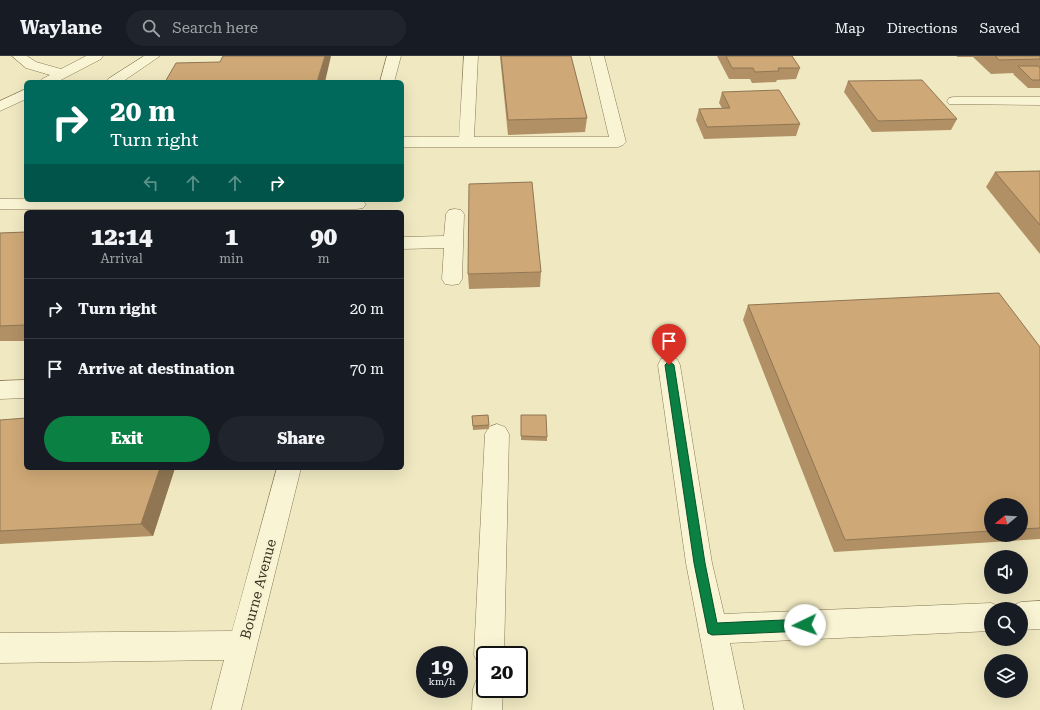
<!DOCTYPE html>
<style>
body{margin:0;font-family:"Roboto Serif",serif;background:#20242c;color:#f1f3f6;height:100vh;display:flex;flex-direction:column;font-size:15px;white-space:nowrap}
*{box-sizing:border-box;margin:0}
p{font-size:13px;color:#9ea1a6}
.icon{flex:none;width:22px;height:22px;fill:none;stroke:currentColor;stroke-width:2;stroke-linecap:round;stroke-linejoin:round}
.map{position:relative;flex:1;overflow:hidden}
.sheet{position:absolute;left:24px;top:154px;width:380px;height:260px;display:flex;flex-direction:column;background:#171b24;border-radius:6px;box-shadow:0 4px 16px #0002}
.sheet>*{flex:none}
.banner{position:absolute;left:24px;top:24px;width:380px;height:122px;border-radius:6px;box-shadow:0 4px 16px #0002;background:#00695c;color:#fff;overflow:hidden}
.needle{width:26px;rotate:252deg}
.controls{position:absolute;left:984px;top:442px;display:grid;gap:8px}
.controls a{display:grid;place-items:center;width:44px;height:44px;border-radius:50%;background:#171b24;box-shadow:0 4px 16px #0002;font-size:20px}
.speed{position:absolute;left:416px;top:590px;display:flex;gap:8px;font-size:20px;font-weight:700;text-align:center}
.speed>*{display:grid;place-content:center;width:52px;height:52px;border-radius:50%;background:#171b24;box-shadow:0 4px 16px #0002;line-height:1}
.speed small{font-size:10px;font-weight:400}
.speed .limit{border:2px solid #111;border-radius:6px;background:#fff;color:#111}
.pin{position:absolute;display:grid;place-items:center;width:34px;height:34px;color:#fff;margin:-41px -17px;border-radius:50% 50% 50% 0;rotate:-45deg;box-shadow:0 0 4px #0007}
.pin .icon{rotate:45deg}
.me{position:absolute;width:44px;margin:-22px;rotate:267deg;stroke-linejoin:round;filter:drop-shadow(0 0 3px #0008)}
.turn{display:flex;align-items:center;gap:14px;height:84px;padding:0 20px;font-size:18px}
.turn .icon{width:52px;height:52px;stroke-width:2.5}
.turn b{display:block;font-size:28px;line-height:34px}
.lanes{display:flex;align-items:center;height:38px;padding:0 20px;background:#0003;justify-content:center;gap:20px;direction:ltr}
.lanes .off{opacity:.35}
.eta{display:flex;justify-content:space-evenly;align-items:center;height:68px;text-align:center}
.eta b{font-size:24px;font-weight:800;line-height:28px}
.action{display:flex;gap:8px;margin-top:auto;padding:8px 20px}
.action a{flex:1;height:46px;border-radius:24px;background:#0b8043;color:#fff;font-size:16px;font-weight:800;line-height:46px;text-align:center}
.action a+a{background:#20242c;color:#f1f3f6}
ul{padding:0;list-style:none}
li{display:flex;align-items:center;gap:12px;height:60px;padding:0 20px;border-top:1px solid #363941}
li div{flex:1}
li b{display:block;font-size:15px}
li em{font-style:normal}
header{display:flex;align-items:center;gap:24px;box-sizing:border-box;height:56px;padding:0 20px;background:#171b24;border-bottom:1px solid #363941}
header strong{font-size:19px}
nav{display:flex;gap:22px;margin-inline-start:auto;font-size:14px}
.search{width:280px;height:36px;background:#20242c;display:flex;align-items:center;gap:10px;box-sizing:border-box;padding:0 14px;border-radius:22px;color:#9ea1a6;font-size:15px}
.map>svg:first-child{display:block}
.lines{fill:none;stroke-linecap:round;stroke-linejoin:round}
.minor-casing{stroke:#897958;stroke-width:1}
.minor{fill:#f9f4d4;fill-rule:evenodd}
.wall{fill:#b19065;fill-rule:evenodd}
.shaded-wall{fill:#907653}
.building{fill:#cea876;stroke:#907653}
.route{fill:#0b8043;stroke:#07532c}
.labels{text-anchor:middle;stroke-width:4;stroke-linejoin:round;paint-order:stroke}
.near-street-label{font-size:14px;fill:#382e1d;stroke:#f6f1d1}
</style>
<header>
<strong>Waylane</strong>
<div class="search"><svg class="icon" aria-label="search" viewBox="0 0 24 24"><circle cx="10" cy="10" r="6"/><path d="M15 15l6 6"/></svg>Search here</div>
<nav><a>Map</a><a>Directions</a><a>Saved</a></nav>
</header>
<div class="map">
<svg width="1040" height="654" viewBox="0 0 1040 654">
<rect width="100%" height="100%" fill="#efe8c1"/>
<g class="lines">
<!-- minor casing -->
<g class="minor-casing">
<g id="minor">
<polygon points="12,0 27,0 36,6 61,13 86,0 103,0 101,3 57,26 40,26 42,23 50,19 26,12"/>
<polygon points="144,0 160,0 122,26 106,26 108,23"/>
<polygon points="387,0 401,0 394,26 380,26"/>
<polygon points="464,0 478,0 474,81 609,81 590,0 604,0 626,86 623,89 618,91 402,91 402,81 459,81"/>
<polygon points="26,33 26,43 0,55 0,45"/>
<polygon points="954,41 1040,41 1040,49 949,48 947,45 949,42"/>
<polygon points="0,143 362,144 366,148 363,152 357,153 0,153"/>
<polygon points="455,153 461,154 464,158 462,223 459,228 452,229 445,228 442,223 444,192 402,193 402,181 444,180 446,158 449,154"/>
<polygon points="669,301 677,303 680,309 712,507 724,558 991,547 1001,551 1002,553 991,553 991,575 730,587 744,654 714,654 686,507 658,309 661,303"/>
<polygon points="26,324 26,342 0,343 0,325"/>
<polygon points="497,368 505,371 509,378 504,599 485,599 485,612 479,609 474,599 485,378 489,371"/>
<polygon points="277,412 301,412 241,654 211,654 224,604 0,607 0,577 232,575"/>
<polygon points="1040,545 1040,573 1021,574 1021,553 1010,553 1011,550 1021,546"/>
<polygon points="485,619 485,633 503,633 502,654 472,654 473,633 477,622"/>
</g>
</g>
<!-- minor -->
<use href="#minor" class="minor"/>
</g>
<!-- wall -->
<g class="wall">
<polygon points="500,0 571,0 587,62 585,76 508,79"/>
<polygon points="717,0 792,0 800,12 796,23 777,24 776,26 752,27 750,23 729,23"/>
<polygon points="956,0 1040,0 1040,32 1028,32 1013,18 1014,17 991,18 973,1 958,1"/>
<polygon points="848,25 957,63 951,74 872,76 844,36"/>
<polygon points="722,36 800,68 796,80 704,83 696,64 699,53 722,52 719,47"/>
<polygon points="1040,115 1040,198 986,131 995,116"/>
<polygon points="26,176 26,285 0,285 0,177"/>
<polygon points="541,216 540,231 469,233 468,218"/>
<path d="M 748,249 L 1040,291 L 1040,483 L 834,496 L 743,264 ZM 991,449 L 1021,449 L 1021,479 L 991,479 Z"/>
<polygon points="488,359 489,373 473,374 472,360"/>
<polygon points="521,359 547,381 547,385 521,384"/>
<polygon points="0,364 26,412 175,412 153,480 0,488"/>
</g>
<!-- shaded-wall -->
<g class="shaded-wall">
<polygon points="325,0 331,0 325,26 317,26"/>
<polygon points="160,412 175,412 153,480 141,468"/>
</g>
<!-- building -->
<g class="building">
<polygon points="223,0 325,0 317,26 165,26 176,7 220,6"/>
<polygon points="501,0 571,0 587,62 508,64"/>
<polygon points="726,0 792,0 800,12 778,12 779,15 755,16 753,12 732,12"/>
<polygon points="995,0 1040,0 1040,3 999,4"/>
<polygon points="1018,10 1038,10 1040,12 1040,24 1032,24"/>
<polygon points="922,24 957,63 878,65 848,25"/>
<polygon points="779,34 800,68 707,71 699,53 730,52 722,36"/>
<polygon points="1040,115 1040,169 995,116"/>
<polygon points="532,126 541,216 468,218 469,128"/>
<polygon points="26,176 26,269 0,270 0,177"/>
<polygon points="999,237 1040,291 1040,472 1021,473 1021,449 991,449 991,475 845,484 748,249"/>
<polygon points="488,359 489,369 473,370 472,360"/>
<polygon points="521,359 546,359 547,381 521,380"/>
<polygon points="26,362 26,412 160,412 141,468 0,475 0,364"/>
</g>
<!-- route -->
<polygon class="route" points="669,305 674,309 705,507 717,567 805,563 809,565 811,569 809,573 805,575 712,579 708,577 694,507 665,309"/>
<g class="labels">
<!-- near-street labels -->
<g class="near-street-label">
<text transform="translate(258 533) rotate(-75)" y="5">Bourne Avenue</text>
</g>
</g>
</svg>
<div class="controls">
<a><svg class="needle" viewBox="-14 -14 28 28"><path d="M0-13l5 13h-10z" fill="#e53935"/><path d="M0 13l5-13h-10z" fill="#9ea1a6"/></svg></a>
<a><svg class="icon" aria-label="sound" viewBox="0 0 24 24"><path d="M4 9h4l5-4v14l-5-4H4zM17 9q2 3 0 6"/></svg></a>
<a><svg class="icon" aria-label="search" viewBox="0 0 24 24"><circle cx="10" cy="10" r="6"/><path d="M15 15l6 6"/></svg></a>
<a><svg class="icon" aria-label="layers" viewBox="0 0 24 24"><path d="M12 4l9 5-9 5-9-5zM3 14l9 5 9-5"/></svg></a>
</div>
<div class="speed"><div>19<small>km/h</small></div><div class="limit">20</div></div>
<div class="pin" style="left:669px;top:309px;background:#d93025"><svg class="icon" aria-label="arrive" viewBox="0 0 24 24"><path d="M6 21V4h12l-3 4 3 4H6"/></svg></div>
<svg class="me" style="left:805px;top:569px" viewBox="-20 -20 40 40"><circle r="19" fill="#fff"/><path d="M0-13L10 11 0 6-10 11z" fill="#0b8043"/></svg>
<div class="banner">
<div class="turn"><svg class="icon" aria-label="right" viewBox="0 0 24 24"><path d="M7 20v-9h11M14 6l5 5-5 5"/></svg><div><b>20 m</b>Turn right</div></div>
<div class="lanes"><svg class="icon off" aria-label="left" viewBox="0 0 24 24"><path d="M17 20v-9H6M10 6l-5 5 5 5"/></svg><svg class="icon off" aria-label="ahead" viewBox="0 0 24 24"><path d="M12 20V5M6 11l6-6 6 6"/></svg><svg class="icon off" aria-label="ahead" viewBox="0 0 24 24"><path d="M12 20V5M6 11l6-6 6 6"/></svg><svg class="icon" aria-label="right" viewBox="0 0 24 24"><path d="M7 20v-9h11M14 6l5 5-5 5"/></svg></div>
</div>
<section class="sheet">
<div class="eta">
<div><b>12:14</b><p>Arrival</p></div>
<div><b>1</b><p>min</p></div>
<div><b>90</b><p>m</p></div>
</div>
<ul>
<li><svg class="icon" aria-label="right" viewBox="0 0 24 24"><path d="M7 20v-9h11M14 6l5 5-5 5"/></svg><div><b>Turn right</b></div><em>20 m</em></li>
<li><svg class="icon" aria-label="arrive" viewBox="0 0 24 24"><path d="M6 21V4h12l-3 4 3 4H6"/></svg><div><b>Arrive at destination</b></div><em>70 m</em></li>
</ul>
<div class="action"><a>Exit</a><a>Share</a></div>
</section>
</div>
